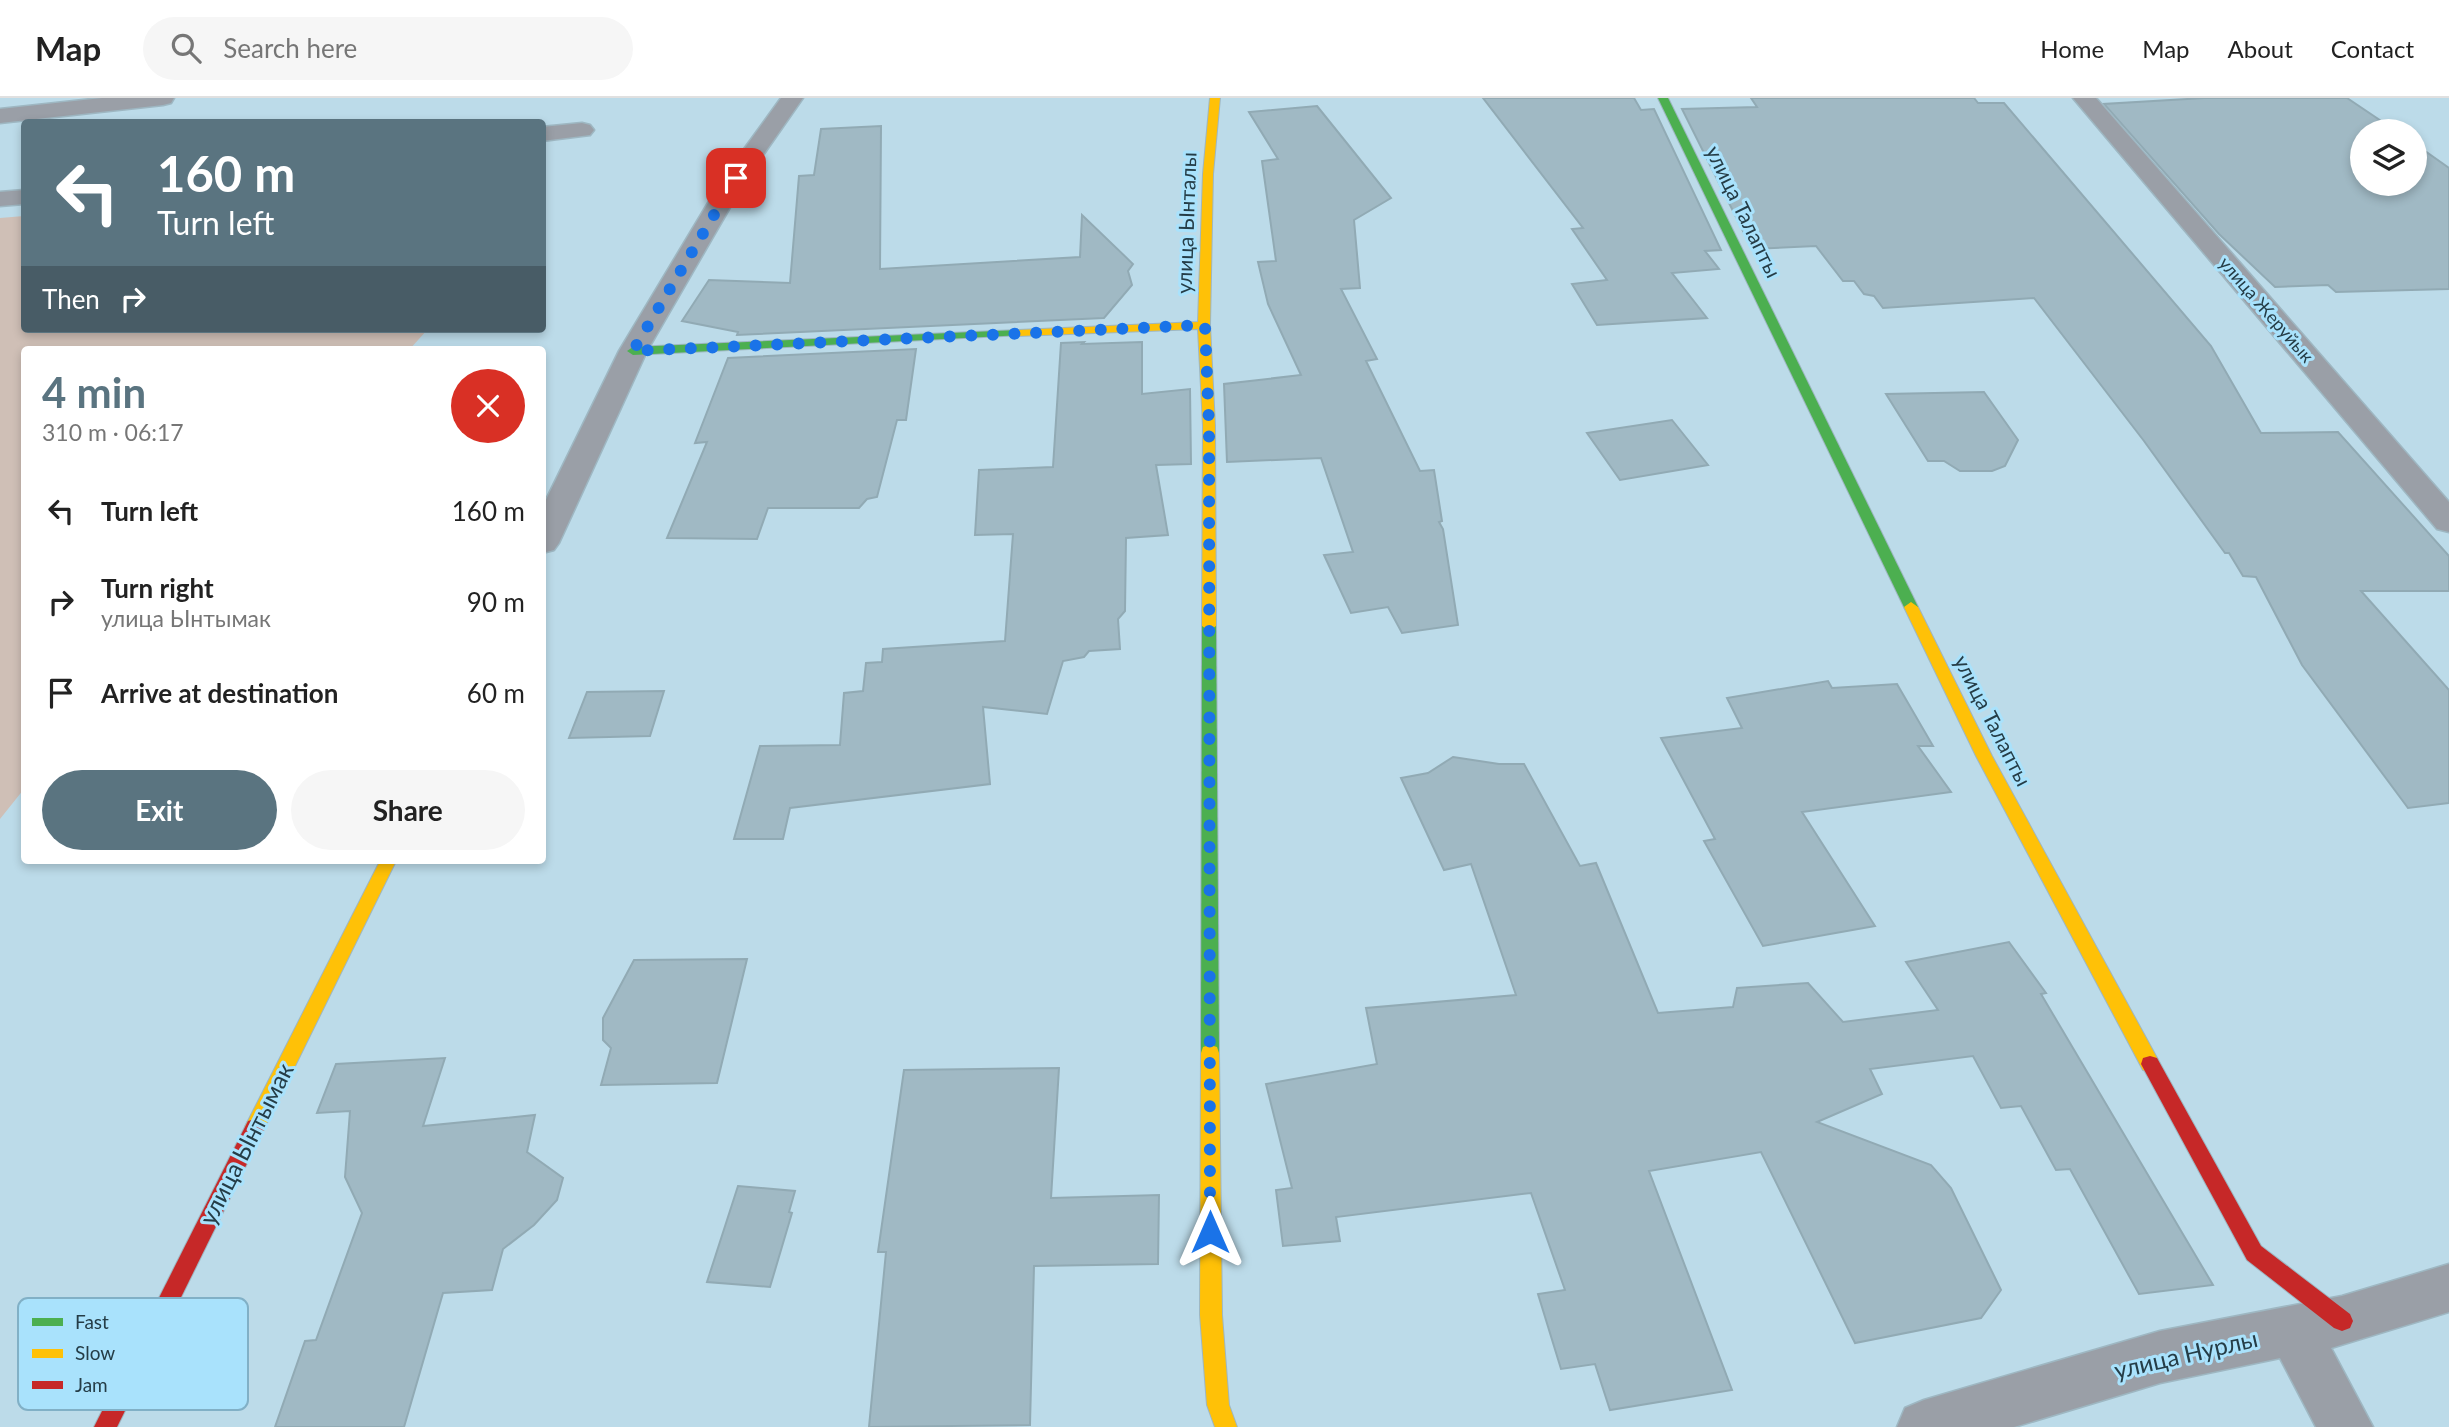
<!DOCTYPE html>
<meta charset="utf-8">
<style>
body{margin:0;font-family:Lato,sans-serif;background:#f6f6f6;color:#222;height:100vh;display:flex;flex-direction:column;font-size:26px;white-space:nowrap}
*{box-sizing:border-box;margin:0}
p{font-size:23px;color:#767676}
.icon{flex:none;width:38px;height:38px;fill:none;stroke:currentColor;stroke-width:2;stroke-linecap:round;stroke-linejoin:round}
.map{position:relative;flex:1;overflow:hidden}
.drawer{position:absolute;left:21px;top:248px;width:525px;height:518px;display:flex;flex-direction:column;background:#fff;border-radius:7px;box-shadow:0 4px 10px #0003}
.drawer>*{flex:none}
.banner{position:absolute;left:21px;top:21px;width:525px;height:214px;border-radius:7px;box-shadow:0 4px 10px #0003;background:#5a7480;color:#fff;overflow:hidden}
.buttons{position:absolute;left:2350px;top:21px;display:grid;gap:14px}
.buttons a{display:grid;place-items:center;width:77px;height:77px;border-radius:50%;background:#fff;box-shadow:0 4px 10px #0003;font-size:35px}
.pin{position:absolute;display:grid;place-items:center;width:60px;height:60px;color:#fff;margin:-30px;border-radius:14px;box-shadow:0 4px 10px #0006}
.me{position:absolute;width:77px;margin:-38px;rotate:0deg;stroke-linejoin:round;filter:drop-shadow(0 0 5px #0008)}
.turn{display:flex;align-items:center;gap:24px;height:147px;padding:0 21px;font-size:32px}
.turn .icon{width:91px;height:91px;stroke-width:2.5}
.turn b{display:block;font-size:49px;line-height:60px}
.then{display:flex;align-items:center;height:66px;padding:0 21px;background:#0003;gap:14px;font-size:26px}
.round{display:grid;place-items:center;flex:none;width:74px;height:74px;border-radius:37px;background:#f6f6f6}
.summary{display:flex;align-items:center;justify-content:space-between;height:119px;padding:0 21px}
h1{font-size:42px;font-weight:700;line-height:52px;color:#5a7480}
.action{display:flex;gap:14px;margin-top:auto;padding:14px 21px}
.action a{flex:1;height:80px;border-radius:42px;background:#5a7480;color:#fff;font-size:28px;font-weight:700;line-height:80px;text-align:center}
.action a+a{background:#f6f6f6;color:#222}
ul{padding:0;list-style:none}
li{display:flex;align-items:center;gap:21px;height:91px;padding:0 21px}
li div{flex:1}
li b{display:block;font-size:26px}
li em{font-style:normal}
header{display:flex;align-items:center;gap:42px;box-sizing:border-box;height:98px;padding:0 35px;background:#fff;border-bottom:2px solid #e0e0e0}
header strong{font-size:33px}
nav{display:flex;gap:38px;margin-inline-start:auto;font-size:24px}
.search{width:490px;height:63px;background:#f6f6f6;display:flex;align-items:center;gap:18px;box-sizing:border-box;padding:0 24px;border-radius:38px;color:#767676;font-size:26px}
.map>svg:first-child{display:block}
.green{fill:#cfbfb6}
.building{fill:#a0b9c4;stroke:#91aab4;stroke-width:2}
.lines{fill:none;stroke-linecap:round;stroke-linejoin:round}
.street-casing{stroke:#9eb7c2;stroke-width:3}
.fast-casing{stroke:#9eb7c2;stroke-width:2}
.slow-casing{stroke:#9eb7c2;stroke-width:2}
.jam-casing{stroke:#9eb7c2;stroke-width:2}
.street{fill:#9a9fa7;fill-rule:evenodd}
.fast{fill:#4caf50;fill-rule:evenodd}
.slow{fill:#ffc107;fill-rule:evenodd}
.jam{fill:#c62828;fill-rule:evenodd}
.route{stroke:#1a73e8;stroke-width:12;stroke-dasharray:0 21.6}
.labels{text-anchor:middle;stroke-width:6;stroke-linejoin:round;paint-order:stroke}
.far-street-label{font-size:18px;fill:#253d47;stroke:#a9e2fc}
.street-label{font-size:21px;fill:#253d47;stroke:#a9e2fc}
.near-street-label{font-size:24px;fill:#253d47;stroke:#a9e2fc}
.key{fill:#a9e2fc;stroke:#81b0c6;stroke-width:2}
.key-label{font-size:19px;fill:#253d47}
</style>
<header>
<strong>Map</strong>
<div class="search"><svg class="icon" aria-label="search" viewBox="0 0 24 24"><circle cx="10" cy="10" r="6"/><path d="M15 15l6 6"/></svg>Search here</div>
<nav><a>Home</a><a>Map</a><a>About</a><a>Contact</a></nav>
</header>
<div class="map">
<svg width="2449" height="1329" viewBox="0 0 2449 1329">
<rect width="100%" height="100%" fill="#bcdbe9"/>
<!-- green -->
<polygon class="green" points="24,118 24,231 428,231 409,252 24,252 24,691 0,721 0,120"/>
<!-- building -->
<g class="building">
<polygon points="1483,0 1634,0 1641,12 1654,11 1721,152 1705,153 1719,171 1672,175 1707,220 1597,227 1572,186 1607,182 1572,131 1583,130"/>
<polygon points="1751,0 1974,0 1978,5 2004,5 2211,248 2261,335 2338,334 2449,458 2449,493 2361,493 2449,592 2449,705 2408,710 2302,567 2256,479 2243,478 2229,455 2225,455 2144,343 2034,200 1883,210 1874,198 1864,196 1854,183 1843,183 1816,148 1752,151 1682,11 1757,9"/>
<polygon points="2204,0 2347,0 2396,33 2362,33 2362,86 2415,86 2415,46 2449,70 2449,191 2336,194 2328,187 2275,189 2219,136 2104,6"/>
<polygon points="1317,8 1391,100 1354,122 1360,190 1341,191 1377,261 1366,263 1420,373 1434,372 1442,423 1439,424 1443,431 1458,527 1402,535 1388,509 1351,515 1324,457 1353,454 1321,360 1227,364 1224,286 1301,277 1268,206 1258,164 1276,163 1262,63 1278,61 1249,14"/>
<polygon points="881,28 880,171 1080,159 1082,117 1133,166 1128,173 1132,187 1104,220 737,237 738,234 682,223 709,182 790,185 799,78 814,77 821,31"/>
<polygon points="1084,244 1082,246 1142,244 1142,296 1190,291 1191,366 1156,367 1168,437 1126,440 1125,513 1118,521 1120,551 1089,553 1084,559 1063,563 1047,616 983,609 990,686 790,710 783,741 734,741 760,648 840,647 844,595 863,593 866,565 882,564 883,551 1005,543 1013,436 975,437 979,372 1053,369 1061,245"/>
<polygon points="916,251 906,322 897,322 877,399 867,401 859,410 768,410 757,441 667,440 707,344 695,345 728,260"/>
<polygon points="1984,294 2018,342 2005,368 1992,373 1960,373 1944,363 1928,363 1886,296"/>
<polygon points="1672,322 1708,367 1620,382 1587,335"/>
<polygon points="1828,583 1832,590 1897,586 1933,648 1918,648 1951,694 1802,714 1875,828 1763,848 1704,743 1715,741 1661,640 1742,630 1727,600"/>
<polygon points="664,593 650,638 569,640 587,594"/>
<polygon points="1453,659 1499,666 1524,666 1580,768 1596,765 1658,915 1733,909 1737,890 1808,885 1843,924 1938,912 1906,864 2009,844 2046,895 2041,896 2213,1187 2139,1196 2070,1071 2056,1072 2021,1008 2001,1010 1973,958 1870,971 1882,996 1817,1024 1931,1067 1951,1090 2001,1192 1981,1220 1855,1245 1761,1054 1649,1073 1732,1292 1610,1312 1595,1266 1561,1271 1538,1196 1565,1192 1531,1095 1336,1119 1340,1143 1283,1148 1276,1092 1292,1090 1266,986 1377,966 1366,910 1516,897 1471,766 1444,772 1401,680 1428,675"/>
<polygon points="747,861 717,985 601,987 611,950 603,942 603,920 634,862"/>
<polygon points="445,960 423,1028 535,1017 527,1054 563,1080 557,1102 534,1127 503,1151 492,1192 443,1195 404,1329 275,1329 305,1243 316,1242 362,1115 345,1079 350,1013 317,1015 336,966"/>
<polygon points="1059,970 1051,1100 1159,1097 1158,1166 1034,1168 1030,1327 869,1329 886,1154 878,1154 904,972"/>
<polygon points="738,1088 795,1093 789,1114 792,1115 770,1189 707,1184"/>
</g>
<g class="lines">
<!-- street casing -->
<g class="street-casing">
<g id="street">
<polygon points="102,0 174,0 171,5 163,7 0,25 0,11"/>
<polygon points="781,0 803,0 747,80 647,253 559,445 554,452 542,455 542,410 619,253 723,80"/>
<polygon points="2073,0 2096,0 2449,404 2449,434 2437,431"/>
<polygon points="582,25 590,27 594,32 590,37 542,43 542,29"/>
<polygon points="24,92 24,106 0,108 0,94"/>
<polygon points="2449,1166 2449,1214 2331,1250 2373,1329 2316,1329 2280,1260 2160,1285 2014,1329 1897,1329 1905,1310 1924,1302 2160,1233 2342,1198"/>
</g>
</g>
<!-- fast casing -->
<g class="fast-casing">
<g id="fast">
<polygon points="1658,0 1668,0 1918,509 1916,512 1906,512 1904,509"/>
<polygon points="1018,232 1024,235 1022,237 633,257 627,253 633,249"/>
<polygon points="1209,523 1216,528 1219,955 1217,961 1210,963 1203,961 1201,955 1202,528"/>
</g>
</g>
<!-- slow casing -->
<g class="slow-casing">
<g id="slow">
<polygon points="1210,0 1220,0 1213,76 1210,227 1215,328 1216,528 1209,533 1202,528 1203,328 1198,231 1018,238 1012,235 1018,232 1198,224 1203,76"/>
<polygon points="1911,504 1918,509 1992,658 2157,960 2159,966 2157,972 2150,974 2143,972 1976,658 1904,509"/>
<polygon points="380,763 396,763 262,1035 255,1037 248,1035 245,1029 248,1023"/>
<polygon points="1210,947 1217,949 1219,955 1222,1217 1229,1307 1237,1329 1215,1329 1207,1307 1200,1217 1201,955 1203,949"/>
</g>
</g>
<!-- jam casing -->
<g class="jam-casing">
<g id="jam">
<polygon points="2150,958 2157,960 2261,1148 2350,1216 2353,1223 2350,1230 2342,1233 2334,1230 2247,1162 2141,966 2143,960"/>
<polygon points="255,1021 262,1023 265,1029 117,1329 94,1329 248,1023"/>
</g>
</g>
<!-- street -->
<use href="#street" class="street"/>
<!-- fast -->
<use href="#fast" class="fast"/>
<!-- slow -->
<use href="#slow" class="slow"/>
<!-- jam -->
<use href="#jam" class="jam"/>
</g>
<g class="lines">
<!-- route -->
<polyline class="route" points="736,80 633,253 1205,227 1209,328 1210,1134"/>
</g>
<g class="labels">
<!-- far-street labels -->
<g class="far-street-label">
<text transform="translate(2266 212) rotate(49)" y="6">улица Жеруйык</text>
</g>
<!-- street labels -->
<g class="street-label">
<text transform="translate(1743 114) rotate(64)" y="7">улица Талапты</text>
<text transform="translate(1187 125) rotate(-88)" y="7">улица Ынталы</text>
<text transform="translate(1992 623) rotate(63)" y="7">улица Талапты</text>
</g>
<!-- near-street labels -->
<g class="near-street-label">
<text transform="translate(247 1046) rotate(-63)" y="8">улица Ынтымак</text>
<text transform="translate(2186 1257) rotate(-13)" y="8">улица Нурлы</text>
</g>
</g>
<!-- legend -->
<rect x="18" y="1200" width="230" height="112" rx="10" class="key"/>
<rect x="32" y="1220" width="31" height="8" fill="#4caf50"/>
<rect x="32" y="1251" width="31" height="9" fill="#ffc107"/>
<rect x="32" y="1283" width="31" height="8" fill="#c62828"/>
<g class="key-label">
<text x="75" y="1231">Fast</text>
<text x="75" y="1262">Slow</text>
<text x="75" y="1294">Jam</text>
</g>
</svg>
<div class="buttons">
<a><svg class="icon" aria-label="layers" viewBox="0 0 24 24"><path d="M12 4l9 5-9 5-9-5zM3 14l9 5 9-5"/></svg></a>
</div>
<div class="pin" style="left:736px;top:80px;background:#d93025"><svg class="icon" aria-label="arrive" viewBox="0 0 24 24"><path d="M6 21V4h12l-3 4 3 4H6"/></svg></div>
<svg class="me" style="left:1210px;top:1134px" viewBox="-20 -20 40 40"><path d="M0-17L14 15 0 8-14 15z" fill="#1a73e8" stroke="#fff" stroke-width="4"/></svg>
<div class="banner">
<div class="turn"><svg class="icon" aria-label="left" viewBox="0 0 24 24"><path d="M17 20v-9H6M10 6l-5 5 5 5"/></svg><div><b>160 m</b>Turn left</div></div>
<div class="then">Then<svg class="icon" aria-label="right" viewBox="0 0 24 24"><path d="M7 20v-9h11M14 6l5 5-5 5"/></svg></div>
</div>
<section class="drawer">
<div class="summary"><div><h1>4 min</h1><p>310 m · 06:17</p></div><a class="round" style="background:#d93025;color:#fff"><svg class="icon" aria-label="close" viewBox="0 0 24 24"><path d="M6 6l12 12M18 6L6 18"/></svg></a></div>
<ul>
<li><svg class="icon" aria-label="left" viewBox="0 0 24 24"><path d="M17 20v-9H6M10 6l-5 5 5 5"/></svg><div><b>Turn left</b></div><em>160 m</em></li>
<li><svg class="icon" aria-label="right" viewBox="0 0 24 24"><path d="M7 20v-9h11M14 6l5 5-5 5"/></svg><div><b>Turn right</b><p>улица Ынтымак</p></div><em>90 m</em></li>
<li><svg class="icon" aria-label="arrive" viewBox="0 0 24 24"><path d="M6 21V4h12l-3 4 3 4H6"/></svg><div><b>Arrive at destination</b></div><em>60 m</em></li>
</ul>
<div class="action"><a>Exit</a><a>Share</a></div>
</section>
</div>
